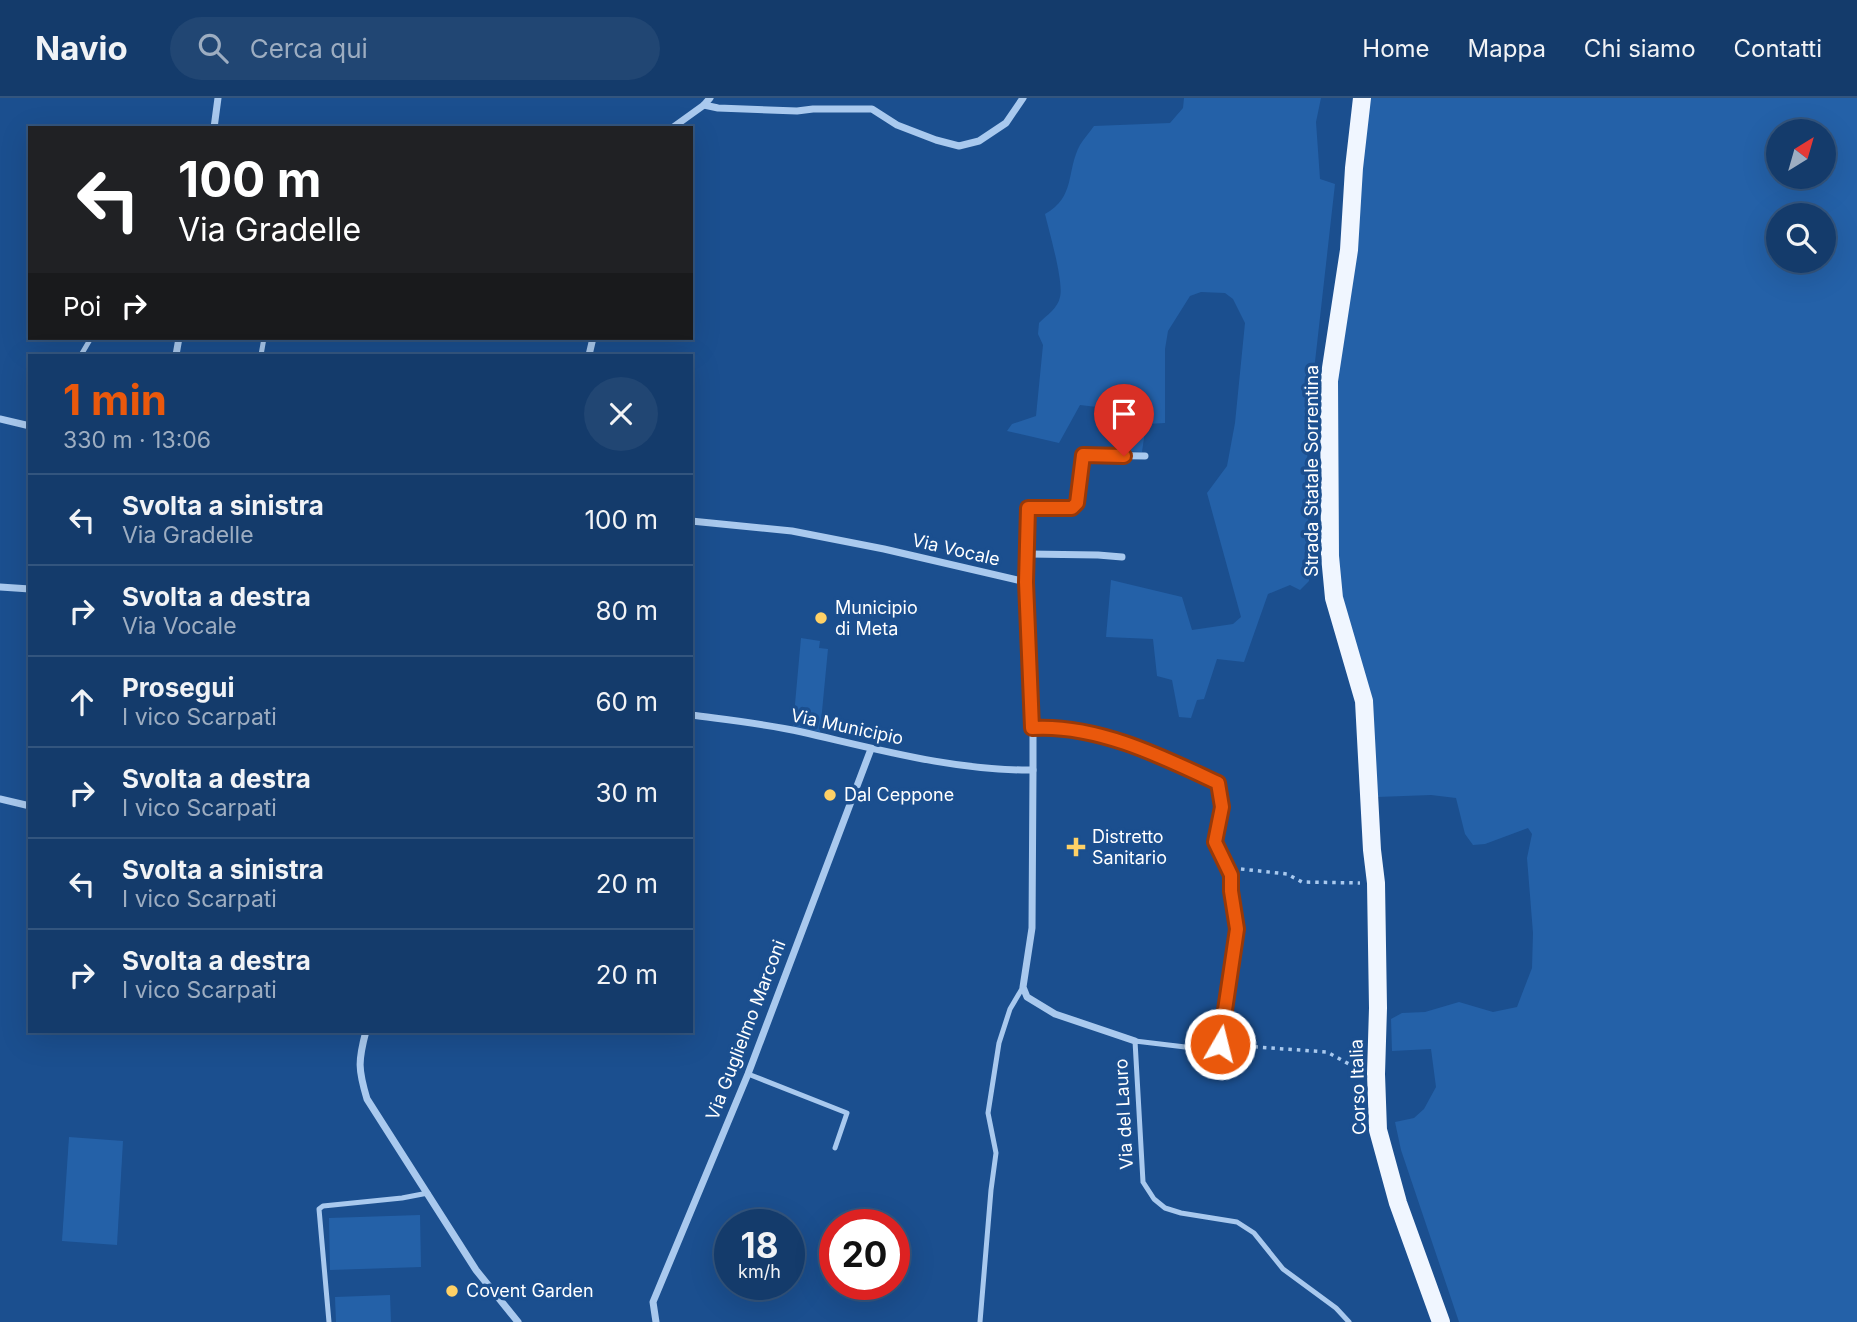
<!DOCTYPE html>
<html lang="it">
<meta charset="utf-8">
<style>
body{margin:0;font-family:Inter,sans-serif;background:#214673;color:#f1f3f6;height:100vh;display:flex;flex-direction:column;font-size:26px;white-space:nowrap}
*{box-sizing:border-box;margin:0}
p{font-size:23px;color:#9dadc1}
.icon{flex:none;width:38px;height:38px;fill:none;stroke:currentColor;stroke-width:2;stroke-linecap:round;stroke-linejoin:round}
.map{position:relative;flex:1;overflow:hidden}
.panel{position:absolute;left:28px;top:256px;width:665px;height:679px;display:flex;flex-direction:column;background:#143b6b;border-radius:0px;box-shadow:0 7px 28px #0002,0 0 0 2px #33557e}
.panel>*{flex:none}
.top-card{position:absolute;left:28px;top:28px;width:665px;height:214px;border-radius:0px;box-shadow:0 7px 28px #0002,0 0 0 2px #33557e;background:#202124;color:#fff;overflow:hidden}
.needle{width:46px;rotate:37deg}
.tools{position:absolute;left:1766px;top:21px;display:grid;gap:14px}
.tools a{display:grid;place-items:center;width:70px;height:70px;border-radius:50%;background:#143b6b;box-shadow:0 7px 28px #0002,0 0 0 2px #33557e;font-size:35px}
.speed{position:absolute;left:714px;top:1111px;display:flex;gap:14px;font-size:35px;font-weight:700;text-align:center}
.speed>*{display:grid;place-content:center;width:91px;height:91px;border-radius:50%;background:#143b6b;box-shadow:0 7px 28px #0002,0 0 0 2px #33557e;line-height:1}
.speed small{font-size:18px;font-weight:400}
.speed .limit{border:10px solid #d22;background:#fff;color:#111}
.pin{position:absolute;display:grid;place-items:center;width:60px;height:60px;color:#fff;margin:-72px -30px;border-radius:50% 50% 50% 0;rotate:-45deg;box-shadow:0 0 7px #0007}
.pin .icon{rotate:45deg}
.me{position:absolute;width:77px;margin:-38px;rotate:8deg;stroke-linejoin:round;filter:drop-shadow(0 0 5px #0008)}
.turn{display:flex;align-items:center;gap:24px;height:147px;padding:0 35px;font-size:32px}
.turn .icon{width:91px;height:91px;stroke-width:2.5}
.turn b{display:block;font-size:49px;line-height:60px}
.then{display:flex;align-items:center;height:66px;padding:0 35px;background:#0003;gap:14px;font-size:26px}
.round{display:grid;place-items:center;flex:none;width:74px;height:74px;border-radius:37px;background:#214673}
.head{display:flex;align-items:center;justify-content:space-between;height:119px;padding:0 35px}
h1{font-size:42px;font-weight:700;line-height:52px;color:#ea580c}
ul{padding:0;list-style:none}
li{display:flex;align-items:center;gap:21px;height:91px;padding:0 35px;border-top:2px solid #33557e}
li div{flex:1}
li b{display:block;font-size:26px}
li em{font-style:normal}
header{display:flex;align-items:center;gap:42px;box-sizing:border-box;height:98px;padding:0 35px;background:#143b6b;border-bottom:2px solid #33557e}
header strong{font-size:33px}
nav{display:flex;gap:38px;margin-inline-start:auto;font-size:24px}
.search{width:490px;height:63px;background:#214673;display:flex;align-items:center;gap:18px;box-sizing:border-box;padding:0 24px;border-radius:38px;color:#9dadc1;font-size:26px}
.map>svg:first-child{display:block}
.green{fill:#2461a8;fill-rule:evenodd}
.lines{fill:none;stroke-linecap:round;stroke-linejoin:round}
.path{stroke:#a9c9ee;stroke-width:3.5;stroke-dasharray:3.5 5;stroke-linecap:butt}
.lane{stroke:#a9c9ee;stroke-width:5}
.street{stroke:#a9c9ee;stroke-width:7}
.primary{stroke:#f0f6ff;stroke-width:18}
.route-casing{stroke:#983908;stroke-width:18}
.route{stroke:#ea580c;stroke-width:12}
.poi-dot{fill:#ffd166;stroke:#1b4f8f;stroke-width:2.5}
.labels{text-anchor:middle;stroke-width:7;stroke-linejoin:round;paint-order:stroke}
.street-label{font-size:18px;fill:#fff;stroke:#1b4f8f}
.poi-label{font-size:18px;fill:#fff;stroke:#1b4f8f;text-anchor:start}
</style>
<header>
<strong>Navio</strong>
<div class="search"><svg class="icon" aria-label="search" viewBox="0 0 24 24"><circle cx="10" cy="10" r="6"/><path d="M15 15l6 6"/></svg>Cerca qui</div>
<nav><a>Home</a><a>Mappa</a><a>Chi siamo</a><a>Contatti</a></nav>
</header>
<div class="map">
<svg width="1857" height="1224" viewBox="0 0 1857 1224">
<rect width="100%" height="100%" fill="#1b4f8f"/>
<!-- green -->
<g class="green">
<path d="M 1184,0 L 1321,0 L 1316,24 L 1320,81 L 1335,86 L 1307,335 L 1309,483 L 1300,492 L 1290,487 L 1268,496 L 1244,564 L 1217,561 L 1204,601 L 1197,602 L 1191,620 L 1179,619 L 1172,582 L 1157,578 L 1153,541 L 1106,539 L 1111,482 L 1182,499 L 1192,532 L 1233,526 L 1241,519 L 1207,395 L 1227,368 L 1235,325 L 1245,225 L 1233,201 L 1225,195 L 1201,194 L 1190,198 L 1168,233 L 1165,251 L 1165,325 L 1146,326 L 1142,354 L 1121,353 L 1114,311 L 1080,307 L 1059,345 L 1007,333 L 1012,326 L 1036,318 L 1043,247 L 1038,236 L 1039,225 C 1047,217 1058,210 1060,199 C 1064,184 1049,133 1045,116 C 1076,99 1066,73 1080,47 C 1084,40 1090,34 1094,28 L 1170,25 L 1183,10 Z"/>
<path d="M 1368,0 L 1857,0 L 1857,1224 L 1459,1224 L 1401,1052 L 1395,1024 L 1414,1020 L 1424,1011 L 1436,989 L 1431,951 L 1392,953 L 1391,921 L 1402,915 L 1425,914 L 1459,904 L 1493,914 L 1517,909 L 1532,870 L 1533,835 L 1527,760 L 1532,736 L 1528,730 L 1485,746 L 1473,747 L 1465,736 L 1456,700 L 1431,697 L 1377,699 L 1339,490 L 1336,278 ZM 1778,33 L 1824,33 L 1824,79 L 1778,79 ZM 1778,117 L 1824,117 L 1824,163 L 1778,163 Z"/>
<polygon points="801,540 820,543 819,550 828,551 820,634 793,628"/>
<polygon points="69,1039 123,1043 117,1147 62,1143"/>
<polygon points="420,1117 421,1169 330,1172 329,1120"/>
<polygon points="390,1197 391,1224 336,1224 335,1199"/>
</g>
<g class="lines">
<!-- path -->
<g class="path">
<polyline points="1241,771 1287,776 1302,784 1360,785"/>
<polyline points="1229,947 1327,954 1360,972"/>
</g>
<!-- lane -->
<g class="lane">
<polyline points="81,257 91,240"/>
<polyline points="261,257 264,240"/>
<path d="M 1033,630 C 1097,626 1161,658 1218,685 L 1222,709 L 1215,744 L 1231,777 L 1231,793 L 1237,831 L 1220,946 L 1213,949 L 1202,951 L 1135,943 L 1143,1084 L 1154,1101 L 1165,1110 L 1181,1115 L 1237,1124 L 1254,1135 L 1283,1171 L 1336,1210 L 1349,1224"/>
<polyline points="748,976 847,1015 835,1050"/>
<polyline points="329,1224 319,1111 323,1108 402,1100 428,1095"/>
<polyline points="980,1224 991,1092 996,1055 988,1015 999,945 1010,911 1023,889"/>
</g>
<!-- street -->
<g class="street">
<polyline points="704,7 718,10 797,13 813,11 872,11 897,27 936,42 959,48 979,43 1006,25 1023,0"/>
<polyline points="214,30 218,0"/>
<polyline points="672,30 704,7 710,0"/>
<polyline points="176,257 179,240"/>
<polyline points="589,257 593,240"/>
<polyline points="0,321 30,328"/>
<polyline points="691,423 792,433 884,451 1026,484 1033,630 1033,672"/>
<polyline points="1028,456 1098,457 1122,459"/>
<polyline points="1026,484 1028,410 1072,410 1077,405 1083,357 1145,358"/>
<polyline points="0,489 30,491"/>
<path d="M 691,617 C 728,622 766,626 802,634 C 877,651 955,673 1033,672 L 1032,830 L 1023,889 L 1027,899 L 1055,916 L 1135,943"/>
<polyline points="0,701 30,708"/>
<path d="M 366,933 C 358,963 358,971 367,1001 L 476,1172 L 518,1224"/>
<polyline points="656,1224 653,1204 748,976 871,651"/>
</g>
<!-- primary -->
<polyline class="primary" points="1362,0 1354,70 1349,152 1329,283 1330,458 1334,500 1364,603 1372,752 1376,785 1378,910 1376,976 1378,1032 1398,1105 1441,1224"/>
</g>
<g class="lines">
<!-- route casing -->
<g class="route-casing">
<path id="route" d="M 1124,358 L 1083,357 L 1077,405 L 1072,410 L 1028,410 L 1026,484 L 1032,630 C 1096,626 1161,658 1218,685 L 1222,709 L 1215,744 L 1231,777 L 1231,793 L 1237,831 L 1220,946"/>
</g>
<!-- route -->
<use href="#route" class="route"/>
</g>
<!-- markers -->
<g class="poi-dot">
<circle cx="821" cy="520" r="7"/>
<circle cx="830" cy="697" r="7"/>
<path d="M1072.5 738.5h7v7h7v7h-7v7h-7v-7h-7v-7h7z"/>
<circle cx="452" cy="1193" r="7"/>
</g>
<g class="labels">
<!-- street labels -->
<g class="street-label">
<text transform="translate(1312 373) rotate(-90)" y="6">Strada Statale Sorrentina</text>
<text transform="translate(956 452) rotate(13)" y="6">Via Vocale</text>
<text transform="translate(847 629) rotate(12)" y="6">Via Municipio</text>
<text transform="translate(746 932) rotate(-69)" y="6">Via Guglielmo Marconi</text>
<text transform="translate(1358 989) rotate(-92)" y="6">Corso Italia</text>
<text transform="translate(1124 1016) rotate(-93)" y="6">Via del Lauro</text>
</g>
<!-- poi labels -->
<g class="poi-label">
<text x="835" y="516">Municipio<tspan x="835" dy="21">di Meta</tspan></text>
<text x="844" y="703">Dal Ceppone</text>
<text x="1092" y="745">Distretto<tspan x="1092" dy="21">Sanitario</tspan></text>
<text x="466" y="1199">Covent Garden</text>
</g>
</g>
</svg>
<div class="tools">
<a><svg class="needle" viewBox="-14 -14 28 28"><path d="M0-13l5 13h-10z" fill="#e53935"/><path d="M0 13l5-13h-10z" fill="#9dadc1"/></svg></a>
<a><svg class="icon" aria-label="search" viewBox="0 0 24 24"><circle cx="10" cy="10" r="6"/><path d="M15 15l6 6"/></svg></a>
</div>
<div class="speed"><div>18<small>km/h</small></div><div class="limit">20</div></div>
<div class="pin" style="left:1124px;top:358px;background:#d93025"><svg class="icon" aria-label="arrive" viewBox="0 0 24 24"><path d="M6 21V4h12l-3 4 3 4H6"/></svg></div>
<svg class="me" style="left:1220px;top:946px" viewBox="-20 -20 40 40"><circle r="17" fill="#ea580c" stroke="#fff" stroke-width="3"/><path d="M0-11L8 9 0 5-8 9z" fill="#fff"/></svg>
<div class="top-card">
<div class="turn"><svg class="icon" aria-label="left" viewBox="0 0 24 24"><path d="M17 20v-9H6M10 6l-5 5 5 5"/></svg><div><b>100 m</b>Via Gradelle</div></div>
<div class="then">Poi<svg class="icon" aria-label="right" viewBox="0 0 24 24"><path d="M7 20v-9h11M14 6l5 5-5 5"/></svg></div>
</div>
<section class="panel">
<div class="head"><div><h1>1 min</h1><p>330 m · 13:06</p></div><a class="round"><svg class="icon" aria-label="close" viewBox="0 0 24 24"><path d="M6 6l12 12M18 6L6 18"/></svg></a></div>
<ul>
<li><svg class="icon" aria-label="left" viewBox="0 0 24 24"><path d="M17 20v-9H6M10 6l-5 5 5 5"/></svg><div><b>Svolta a sinistra</b><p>Via Gradelle</p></div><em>100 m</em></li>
<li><svg class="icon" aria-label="right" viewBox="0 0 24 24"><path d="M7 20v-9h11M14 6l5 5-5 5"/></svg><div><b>Svolta a destra</b><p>Via Vocale</p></div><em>80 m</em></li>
<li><svg class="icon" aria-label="ahead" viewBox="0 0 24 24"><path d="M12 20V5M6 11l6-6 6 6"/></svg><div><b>Prosegui</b><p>I vico Scarpati</p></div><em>60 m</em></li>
<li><svg class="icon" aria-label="right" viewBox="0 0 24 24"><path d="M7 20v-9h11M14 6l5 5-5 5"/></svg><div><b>Svolta a destra</b><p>I vico Scarpati</p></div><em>30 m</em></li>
<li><svg class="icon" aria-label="left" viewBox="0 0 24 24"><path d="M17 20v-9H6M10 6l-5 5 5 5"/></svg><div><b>Svolta a sinistra</b><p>I vico Scarpati</p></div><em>20 m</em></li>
<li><svg class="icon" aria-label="right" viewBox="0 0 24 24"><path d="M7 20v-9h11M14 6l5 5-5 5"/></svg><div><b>Svolta a destra</b><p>I vico Scarpati</p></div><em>20 m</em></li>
</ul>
</section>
</div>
